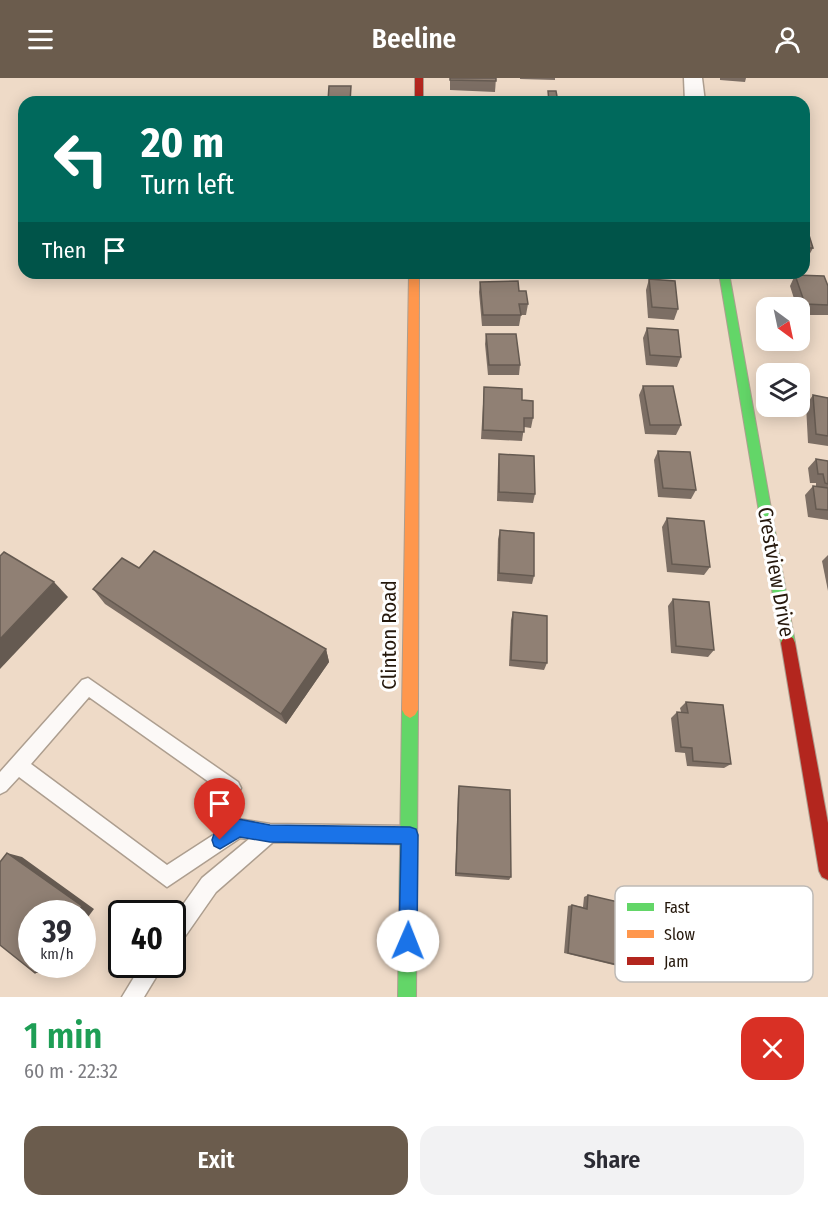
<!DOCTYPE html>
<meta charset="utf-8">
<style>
body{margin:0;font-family:"Fira Sans Condensed",sans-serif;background:#f2f2f3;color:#2b2b33;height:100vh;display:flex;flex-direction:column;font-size:22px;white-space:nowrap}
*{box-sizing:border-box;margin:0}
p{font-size:20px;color:#7c7c81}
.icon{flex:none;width:33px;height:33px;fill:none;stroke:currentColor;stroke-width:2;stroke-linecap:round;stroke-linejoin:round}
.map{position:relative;height:919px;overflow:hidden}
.details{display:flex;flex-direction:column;background:#fff;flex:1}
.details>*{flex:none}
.top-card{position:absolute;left:18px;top:18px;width:792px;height:183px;border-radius:18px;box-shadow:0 3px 15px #0003;background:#00695c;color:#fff;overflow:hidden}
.needle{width:39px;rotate:147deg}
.buttons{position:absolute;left:756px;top:219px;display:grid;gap:12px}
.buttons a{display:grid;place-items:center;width:54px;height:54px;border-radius:12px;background:#fff;box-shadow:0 3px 15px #0003;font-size:30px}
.speed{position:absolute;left:18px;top:822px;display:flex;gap:12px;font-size:30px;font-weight:700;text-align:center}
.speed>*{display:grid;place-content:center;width:78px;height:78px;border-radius:50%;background:#fff;box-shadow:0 3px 15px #0003;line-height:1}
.speed small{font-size:15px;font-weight:400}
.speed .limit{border:3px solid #111;border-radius:9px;background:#fff;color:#111}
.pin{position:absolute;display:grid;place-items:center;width:51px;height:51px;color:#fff;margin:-62px -26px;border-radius:50% 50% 50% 0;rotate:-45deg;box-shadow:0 0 6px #0007}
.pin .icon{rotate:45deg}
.me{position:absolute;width:66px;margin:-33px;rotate:1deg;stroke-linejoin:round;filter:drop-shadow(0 0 4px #0008)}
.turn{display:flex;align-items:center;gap:21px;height:126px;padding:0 24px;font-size:27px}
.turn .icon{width:78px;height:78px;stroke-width:2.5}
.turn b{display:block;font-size:42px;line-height:51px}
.then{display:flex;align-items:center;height:57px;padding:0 24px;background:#0003;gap:12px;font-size:22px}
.round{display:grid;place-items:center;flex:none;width:63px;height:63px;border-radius:18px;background:#f2f2f3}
.headline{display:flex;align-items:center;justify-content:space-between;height:102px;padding:0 24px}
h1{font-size:36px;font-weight:600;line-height:45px;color:#1e9e55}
.button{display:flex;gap:12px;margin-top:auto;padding:12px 24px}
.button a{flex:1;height:69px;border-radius:18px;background:#6b5c4d;color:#fff;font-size:24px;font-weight:600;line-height:69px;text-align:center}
.button a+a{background:#f2f2f3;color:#2b2b33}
header{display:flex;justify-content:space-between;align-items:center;height:78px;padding:0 24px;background:#6b5c4d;color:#fff;font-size:27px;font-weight:600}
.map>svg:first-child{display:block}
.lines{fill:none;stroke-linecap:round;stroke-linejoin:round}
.lane-casing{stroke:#ad9e8f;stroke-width:3}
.street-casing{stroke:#ad9e8f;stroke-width:3}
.fast-casing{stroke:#ad9e8f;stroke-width:2}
.slow-casing{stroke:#ad9e8f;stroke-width:2}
.jam-casing{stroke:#ad9e8f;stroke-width:2}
.lane{fill:#fcf9f7;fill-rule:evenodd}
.street{fill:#fcf9f7;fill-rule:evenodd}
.fast{fill:#63d668;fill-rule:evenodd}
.slow{fill:#ff974d;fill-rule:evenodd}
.jam{fill:#b3261e;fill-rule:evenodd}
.wall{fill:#7c6e64}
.shaded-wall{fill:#655a51}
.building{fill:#908074;stroke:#655a51;stroke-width:1.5}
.route{fill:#1a73e8;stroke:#114b97;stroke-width:1.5}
.labels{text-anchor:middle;stroke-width:6;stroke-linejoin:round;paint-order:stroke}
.street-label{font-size:21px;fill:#25180c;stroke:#fff}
.key{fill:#fff;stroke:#bebab6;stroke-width:1.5}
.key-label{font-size:16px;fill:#25180c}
</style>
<header><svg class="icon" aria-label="menu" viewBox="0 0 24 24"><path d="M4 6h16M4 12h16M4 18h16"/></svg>Beeline<svg class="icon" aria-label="person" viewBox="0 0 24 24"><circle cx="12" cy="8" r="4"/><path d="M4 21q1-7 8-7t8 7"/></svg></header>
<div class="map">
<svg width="828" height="919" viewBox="0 0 828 919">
<rect width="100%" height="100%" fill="#eedac7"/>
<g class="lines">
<!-- lane casing -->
<g class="lane-casing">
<g id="lane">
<polygon points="88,600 238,704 241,710 238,716 232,719 226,716 89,619 31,686 167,787 238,741 270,746 408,748 415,750 417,757 415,764 408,766 273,764 216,814 179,867 172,870 172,842 202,800 249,761 240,760 167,809 19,699 6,713 0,716 0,694 82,602"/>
<polygon points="142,886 164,886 144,919 122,919"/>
</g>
</g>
<!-- street casing -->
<g class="street-casing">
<polygon id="street" points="684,0 702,0 705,24 685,24"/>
</g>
<!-- fast casing -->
<g class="fast-casing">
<g id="fast">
<polygon points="719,195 729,195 795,565 793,570 788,572 783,570 781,565"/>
<polygon points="410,624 415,627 418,632 416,919 398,919 402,632 405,627"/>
</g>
</g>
<!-- slow casing -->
<g class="slow-casing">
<polygon id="slow" points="409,195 419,195 418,632 415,637 410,640 405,637 402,632"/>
</g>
<!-- jam casing -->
<g class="jam-casing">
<g id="jam">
<rect x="415" y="0" width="8" height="24"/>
<polygon points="788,558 793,560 795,565 828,745 828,802 822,799 819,793 781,565 783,560"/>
</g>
</g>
<!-- lane -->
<use href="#lane" class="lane"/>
<!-- street -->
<use href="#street" class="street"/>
<!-- fast -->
<use href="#fast" class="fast"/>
<!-- slow -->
<use href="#slow" class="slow"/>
<!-- jam -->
<use href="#jam" class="jam"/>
</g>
<!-- wall -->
<g class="wall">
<polygon points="450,0 496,0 495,14 450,12"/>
<polygon points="520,0 555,0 555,2 520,1"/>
<polygon points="720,0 746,0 745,4 720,2"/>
<polygon points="804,141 813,170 807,181 804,181"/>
<polygon points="795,197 828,208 828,237 800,237 800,230 797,230 790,208"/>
<polygon points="649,201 678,231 674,242 648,240 646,212"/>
<polygon points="480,204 519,213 528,226 526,237 521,237 519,248 482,248 479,214"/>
<polygon points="647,250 681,279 677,289 646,287 643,260"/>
<polygon points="486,256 520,287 519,297 488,297 485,266"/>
<polygon points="643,308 681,347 676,357 645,356 639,317"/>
<polygon points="484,309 522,322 533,340 531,350 524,349 522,363 481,361"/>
<polygon points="813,317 827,320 828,319 828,368 808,365 806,327"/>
<polygon points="658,373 696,412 691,421 658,419 654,382"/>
<polygon points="499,376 535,416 533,425 497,423 498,386"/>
<polygon points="816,381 828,383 828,442 808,439 805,417 813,408 816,408 816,405 810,405 808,390"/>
<polygon points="667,440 710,489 704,497 667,494 662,449"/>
<polygon points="500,452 534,498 532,506 497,503 498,461"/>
<polygon points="828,477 828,513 822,483"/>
<polygon points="139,490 326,571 329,584 286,646 105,526 93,511"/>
<polygon points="673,521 714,572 708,579 671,575 668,528"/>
<polygon points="513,534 547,585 544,592 509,588 511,542"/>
<polygon points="686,624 731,686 724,690 687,688 685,675 675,674 671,640 677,634 681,634 680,630"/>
<polygon points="459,708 511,799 509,802 455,798 458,713"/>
<polygon points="706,812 735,828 761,881 752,882 686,873 683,827 690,825 700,826 699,814"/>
<polygon points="588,817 626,842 639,892 634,892 564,875 568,828 572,827 583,829 584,819"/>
</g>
<!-- shaded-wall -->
<g class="shaded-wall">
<polygon points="54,504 68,519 0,591 0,561"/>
<polygon points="326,571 329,584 286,646 281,636"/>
<polygon points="7,775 22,779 94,831 82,847 82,836 77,836"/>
<polygon points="41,886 55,886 49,895 35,895"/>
</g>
<!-- building -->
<g class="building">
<polygon points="450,0 496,0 496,3 450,2"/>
<polygon points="329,8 351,8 350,24 337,24 337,22 328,23"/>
<polygon points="548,13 556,13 558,24 549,24"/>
<polygon points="804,141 813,170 804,170"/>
<polygon points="795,197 824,198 828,208 828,227 805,226"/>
<polygon points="649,201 675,203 678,231 652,229"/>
<polygon points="518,203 519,213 526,213 528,226 519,226 521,237 483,237 480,204"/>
<polygon points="647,250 678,252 681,279 650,277"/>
<polygon points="486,256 516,256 520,287 489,287"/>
<polygon points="643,308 673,308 681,347 650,347"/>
<polygon points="484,309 522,311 522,322 533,323 533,340 524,340 524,354 483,352"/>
<polygon points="813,317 828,320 828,358 816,356"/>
<polygon points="658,373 690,374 696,412 663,410"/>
<polygon points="499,376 534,378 535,416 499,414"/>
<polygon points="816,381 828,383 828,406 825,405 823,396 818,396"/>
<polygon points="813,408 828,410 828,432 816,431"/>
<polygon points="667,440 704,443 710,489 672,486"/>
<polygon points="500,452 534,455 534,498 499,495"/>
<polygon points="154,473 326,571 281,636 93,511 122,480 139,490"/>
<polygon points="4,474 54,504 0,561 0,478"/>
<polygon points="673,521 709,524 714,572 676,568"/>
<polygon points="513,534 547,538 547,585 511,582"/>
<polygon points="686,624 723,627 731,686 693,683 692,670 681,669 677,634 688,635"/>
<polygon points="459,708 510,712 511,799 456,795"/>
<polygon points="7,775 82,828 77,836 32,836 32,886 41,886 35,895 0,867 0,784"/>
<polygon points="588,817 627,826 626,842 641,845 639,892 568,875 572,827 587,831"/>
</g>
<!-- route -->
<polygon class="route" points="238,741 270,747 410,749 416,751 418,757 417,863 414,870 408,872 401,870 399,863 401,766 270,764 240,759 220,771 214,768 212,762 214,756"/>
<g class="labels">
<!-- street labels -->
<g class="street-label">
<text transform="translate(776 494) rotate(80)" y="7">Crestview Drive</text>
<text transform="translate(389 557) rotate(-90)" y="7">Clinton Road</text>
</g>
</g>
<!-- legend -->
<rect x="615" y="808" width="198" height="96" rx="9" class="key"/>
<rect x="627" y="825" width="27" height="8" fill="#63d668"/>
<rect x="627" y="852" width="27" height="8" fill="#ff974d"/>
<rect x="627" y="879" width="27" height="8" fill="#b3261e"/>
<g class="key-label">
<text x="664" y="835">Fast</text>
<text x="664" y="862">Slow</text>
<text x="664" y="889">Jam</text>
</g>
</svg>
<div class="buttons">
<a><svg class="needle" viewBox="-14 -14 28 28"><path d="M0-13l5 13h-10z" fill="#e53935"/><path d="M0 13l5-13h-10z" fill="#7c7c81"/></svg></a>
<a><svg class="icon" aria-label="layers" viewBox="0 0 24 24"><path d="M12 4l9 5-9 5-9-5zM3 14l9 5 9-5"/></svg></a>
</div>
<div class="speed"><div>39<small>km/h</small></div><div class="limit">40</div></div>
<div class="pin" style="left:220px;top:762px;background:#d93025"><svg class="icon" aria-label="arrive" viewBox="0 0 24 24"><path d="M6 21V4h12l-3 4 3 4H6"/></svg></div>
<svg class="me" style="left:408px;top:863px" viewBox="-20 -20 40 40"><circle r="19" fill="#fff"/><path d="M0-13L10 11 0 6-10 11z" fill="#1a73e8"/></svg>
<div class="top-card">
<div class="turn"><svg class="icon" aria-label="left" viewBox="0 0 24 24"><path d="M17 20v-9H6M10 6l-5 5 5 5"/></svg><div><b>20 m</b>Turn left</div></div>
<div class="then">Then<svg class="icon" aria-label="arrive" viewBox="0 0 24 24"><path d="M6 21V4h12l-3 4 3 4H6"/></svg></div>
</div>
</div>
<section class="details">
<div class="headline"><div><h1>1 min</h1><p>60 m · 22:32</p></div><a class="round" style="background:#d93025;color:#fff"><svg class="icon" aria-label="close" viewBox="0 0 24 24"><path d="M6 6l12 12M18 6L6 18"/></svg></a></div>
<div class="button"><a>Exit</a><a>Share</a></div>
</section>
